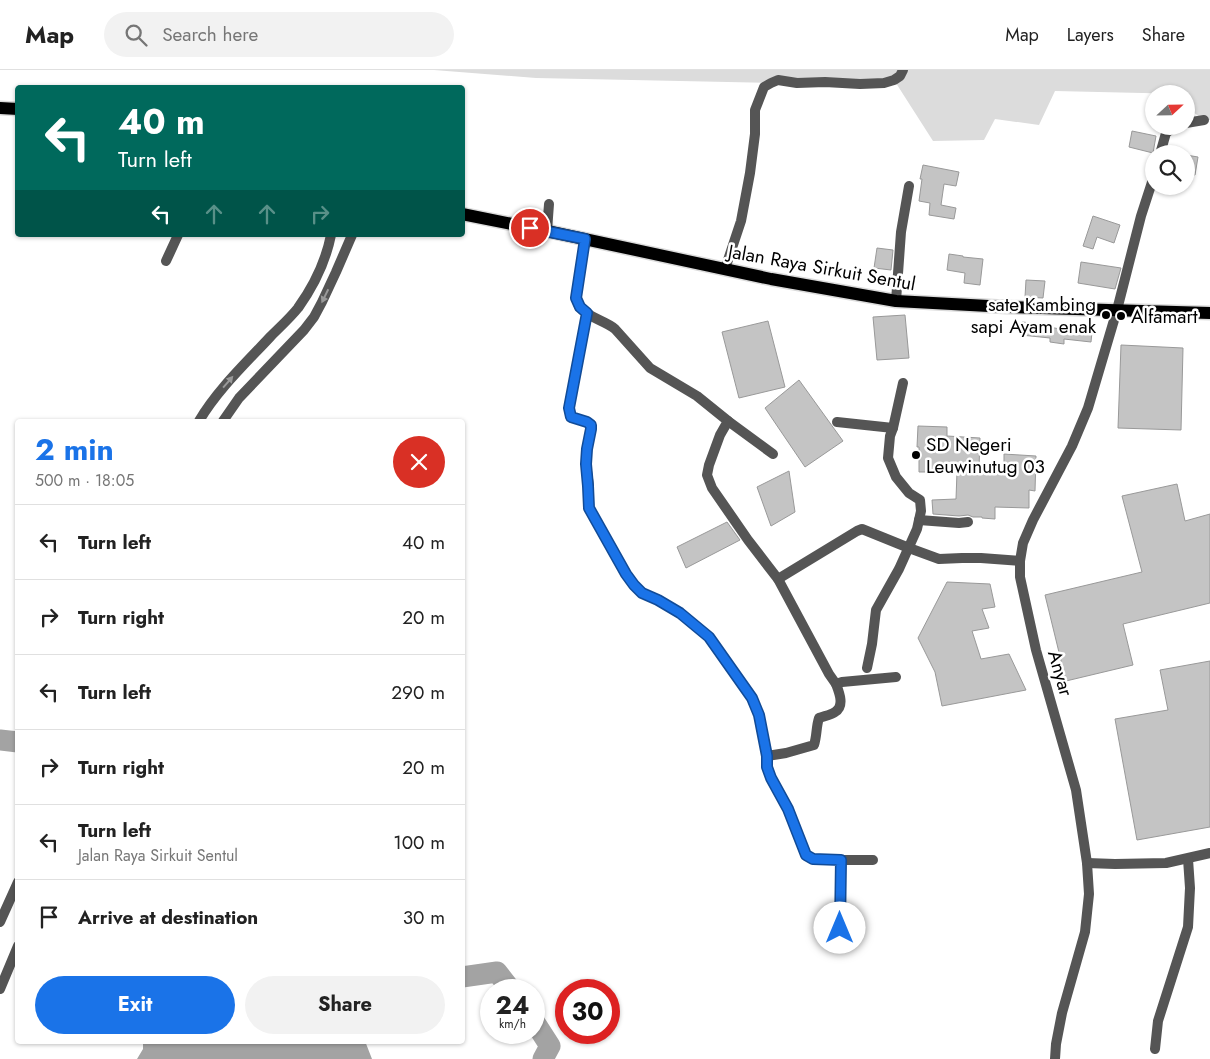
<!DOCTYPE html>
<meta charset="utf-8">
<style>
body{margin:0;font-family:Jost,sans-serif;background:#f2f2f2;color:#222;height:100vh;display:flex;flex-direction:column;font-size:19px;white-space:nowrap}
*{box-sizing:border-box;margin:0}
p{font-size:16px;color:#767676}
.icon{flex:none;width:28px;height:28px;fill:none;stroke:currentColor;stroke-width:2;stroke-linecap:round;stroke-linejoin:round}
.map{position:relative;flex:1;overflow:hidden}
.side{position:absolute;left:15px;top:349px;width:450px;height:625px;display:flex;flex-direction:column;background:#fff;border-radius:5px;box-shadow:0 1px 4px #0004}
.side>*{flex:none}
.hud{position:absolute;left:15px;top:15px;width:450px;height:152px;border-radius:5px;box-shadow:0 1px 4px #0004;background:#00695c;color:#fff;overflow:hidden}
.needle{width:32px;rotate:68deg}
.controls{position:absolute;left:1145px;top:15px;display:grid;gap:10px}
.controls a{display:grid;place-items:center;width:50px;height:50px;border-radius:50%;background:#fff;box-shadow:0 1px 4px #0004;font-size:25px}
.speed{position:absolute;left:480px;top:909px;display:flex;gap:10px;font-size:25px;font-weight:700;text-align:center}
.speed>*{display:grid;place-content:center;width:65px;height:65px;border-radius:50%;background:#fff;box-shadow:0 1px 4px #0004;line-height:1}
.speed small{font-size:12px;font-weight:400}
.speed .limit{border:8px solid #d22;background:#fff;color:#111}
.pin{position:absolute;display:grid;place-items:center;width:42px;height:42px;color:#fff;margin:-21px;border:2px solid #fff;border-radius:50%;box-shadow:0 1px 5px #0007}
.me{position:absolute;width:55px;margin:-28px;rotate:0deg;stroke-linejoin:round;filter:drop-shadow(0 0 4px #0008)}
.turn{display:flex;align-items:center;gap:18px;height:105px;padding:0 20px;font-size:22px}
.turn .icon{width:65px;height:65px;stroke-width:2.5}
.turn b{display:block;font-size:35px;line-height:42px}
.lanes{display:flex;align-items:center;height:48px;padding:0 20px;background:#0003;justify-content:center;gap:25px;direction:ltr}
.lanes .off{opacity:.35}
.round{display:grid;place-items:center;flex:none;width:52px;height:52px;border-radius:26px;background:#f2f2f2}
.overview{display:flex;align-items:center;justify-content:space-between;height:85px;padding:0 20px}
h1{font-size:30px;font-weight:700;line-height:38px;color:#1a73e8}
.button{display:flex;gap:10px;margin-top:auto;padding:10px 20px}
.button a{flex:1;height:58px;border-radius:30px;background:#1a73e8;color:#fff;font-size:20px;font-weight:700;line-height:58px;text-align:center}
.button a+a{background:#f2f2f2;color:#222}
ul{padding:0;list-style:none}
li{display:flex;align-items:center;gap:15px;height:75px;padding:0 20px;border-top:1px solid #e0e0e0}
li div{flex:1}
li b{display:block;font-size:19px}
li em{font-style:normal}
header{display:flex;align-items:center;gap:30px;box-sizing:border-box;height:70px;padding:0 25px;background:#fff;border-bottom:1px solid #e0e0e0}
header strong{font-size:24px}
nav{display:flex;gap:28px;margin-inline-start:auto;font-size:18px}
.search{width:350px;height:45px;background:#f2f2f2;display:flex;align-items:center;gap:12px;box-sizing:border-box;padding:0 18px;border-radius:28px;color:#767676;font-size:19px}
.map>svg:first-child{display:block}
.green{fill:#dcdcdc}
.water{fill:#a3a3a3}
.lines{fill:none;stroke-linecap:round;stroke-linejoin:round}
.river{stroke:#a3a3a3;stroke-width:21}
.building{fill:#c4c4c4;stroke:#999}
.primary-casing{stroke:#dbdbdb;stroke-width:15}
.minor{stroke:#555;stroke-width:10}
.tertiary{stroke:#555;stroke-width:10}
.primary{stroke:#000;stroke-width:12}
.oneway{fill:#999}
.route-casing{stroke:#114b97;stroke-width:12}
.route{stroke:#1a73e8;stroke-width:9}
.poi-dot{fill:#000;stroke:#fff;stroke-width:2}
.labels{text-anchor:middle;stroke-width:5;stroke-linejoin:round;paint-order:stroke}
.street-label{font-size:19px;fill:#000;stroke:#fff}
.poi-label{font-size:19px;fill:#000;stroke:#fff;text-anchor:start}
</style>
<header>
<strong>Map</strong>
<div class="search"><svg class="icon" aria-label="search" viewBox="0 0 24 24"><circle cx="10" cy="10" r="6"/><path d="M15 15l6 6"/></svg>Search here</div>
<nav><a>Map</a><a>Layers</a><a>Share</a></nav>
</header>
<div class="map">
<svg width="1210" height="989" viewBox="0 0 1210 989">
<rect width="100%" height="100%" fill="#fff"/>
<!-- green -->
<polygon class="green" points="434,0 1210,0 1210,50 1204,50 1186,37 1186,24 1055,21 1039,55 995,49 984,70 933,71 894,10 771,13 536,8"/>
<!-- water -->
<polygon class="water" points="143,971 365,971 372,989 137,989 143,979"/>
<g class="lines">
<!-- river -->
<g class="river">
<polyline points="0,670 18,672"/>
<polyline points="462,907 497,902 511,920"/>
<polyline points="534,951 550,976 543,989"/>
</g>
</g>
<!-- building -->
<g class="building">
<polygon points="1132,61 1156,66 1153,83 1129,77"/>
<polygon points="1186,85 1198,87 1195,105 1186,104"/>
<polygon points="923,95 959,102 956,116 944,114 941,135 956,138 954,149 929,145 930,133 919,131 922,109 920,109"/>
<polygon points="1093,146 1120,155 1114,173 1097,167 1093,179 1083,176"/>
<polygon points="877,178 893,180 891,200 874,198"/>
<polygon points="949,184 963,186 963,187 983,189 980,215 964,213 965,203 947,200"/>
<polygon points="1081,192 1121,198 1115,219 1078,213"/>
<polygon points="1026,210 1045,211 1043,228 1025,227"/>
<polygon points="905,245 909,288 877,290 873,247"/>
<polygon points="768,251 785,317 739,328 722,262"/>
<polygon points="1022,252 1049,255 1049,257 1060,259 1092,262 1091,272 1064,269 1064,274 1050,272 1050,268 1021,265"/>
<polygon points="1121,275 1183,278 1181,360 1118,358"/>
<polygon points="799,310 843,371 805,397 765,338"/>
<polygon points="918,356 947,357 947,366 980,368 979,398 1004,399 1004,384 1036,386 1035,421 1029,420 1029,438 995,437 995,449 982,448 982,447 973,447 968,445 959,446 933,444 932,430 956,429 957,402 919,402 919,377 917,377"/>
<polygon points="789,401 795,442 771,456 757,417"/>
<polygon points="1177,414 1185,451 1210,444 1210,533 1123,554 1133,595 1066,611 1045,525 1142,502 1122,426"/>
<polygon points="727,452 740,470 686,498 677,477"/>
<polygon points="947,512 990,514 995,537 982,539 989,558 972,561 981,589 1009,584 1026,620 942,636 935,602 918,568"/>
<polygon points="1210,591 1210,757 1137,770 1115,649 1168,640 1160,600"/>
</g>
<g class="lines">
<!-- primary casing -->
<g class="primary-casing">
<g id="primary">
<polyline points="0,38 18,39"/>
<polyline points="462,144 547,161 771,209 896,231 1007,237 1210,243"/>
</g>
</g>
<!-- minor -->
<g class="minor">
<polyline points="1186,53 1204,50"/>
<polyline points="1160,84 1166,63 1175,56"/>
<polyline points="547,161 549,134"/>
<path d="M 585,169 L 576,228 C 577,231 578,234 579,236 C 586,247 606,251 615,259 L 650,298 L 697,326 L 728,351 L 720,365 L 709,395 L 707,405 L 712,418 L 748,470 L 778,509 L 829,604 L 836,614 L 842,612 L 896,607"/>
<polyline points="166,191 178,165"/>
<polyline points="725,199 741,151 750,103 755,64 755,40 764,17 771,13 778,10 797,13 825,12 860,14 884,13 894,10 900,6 903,0"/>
<polyline points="896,231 901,162 909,116"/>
<polyline points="1117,240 1141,146 1154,106"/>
<polyline points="587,243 569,338 571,347 587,352 591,355 591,359 587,379 586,394 589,416 589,438 626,504 634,515 642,523 658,530 680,543 709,567 752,628 759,645 767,686 767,697 771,708 788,739 806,785 813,789 827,790 873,790"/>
<path d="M 199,351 C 218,319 246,293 271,266 C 280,257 290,248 298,238 C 313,217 326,190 331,165"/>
<polyline points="223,351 239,328 304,260 314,247 322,232 336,202 352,165"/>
<polyline points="728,351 773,384"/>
<polyline points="837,352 893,358"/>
<polyline points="919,450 959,453 968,452"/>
<polyline points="778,509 857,461 862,459 909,478 939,489 962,488 981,488 1020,491"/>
<polyline points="867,598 872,574 876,540 899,499 917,459 921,441 920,430 909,423 896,407 888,388 890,366 893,358 903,313"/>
<path d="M 767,686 L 786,683 L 814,675 C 817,666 816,657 819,648 C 824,646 831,645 835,642 C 845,636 839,622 836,614"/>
<polyline points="1087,793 1115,794 1166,793 1210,783"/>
<polyline points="0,852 18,812"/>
<polyline points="840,859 841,790"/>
<polyline points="0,919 18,876"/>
<polyline points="1155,979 1158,951 1188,857 1190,818 1188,789"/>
</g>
<!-- tertiary -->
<polyline class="tertiary" points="1055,989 1056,974 1062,943 1085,862 1089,824 1087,793 1076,720 1036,580 1020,507 1020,491 1023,473 1033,450 1072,376 1088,338 1117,240"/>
<!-- primary -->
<use href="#primary" class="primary"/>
</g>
<!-- one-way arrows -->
<defs><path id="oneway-solid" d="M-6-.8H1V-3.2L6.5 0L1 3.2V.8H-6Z" transform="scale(1.25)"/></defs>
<g class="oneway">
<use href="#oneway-solid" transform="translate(325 226) rotate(116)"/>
<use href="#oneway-solid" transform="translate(228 312) rotate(-49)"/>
</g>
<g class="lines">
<!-- route casing -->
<g class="route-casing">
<polyline id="route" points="530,158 585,169 576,228 580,237 587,243 569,338 571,347 587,352 591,355 591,359 587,379 586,394 588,416 589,438 626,504 634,515 642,523 658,530 680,543 709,567 752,628 759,645 767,686 767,697 771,708 788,739 806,785 813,789 841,790 840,858"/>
</g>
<!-- route -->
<use href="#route" class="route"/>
</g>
<!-- markers -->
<g class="poi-dot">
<circle cx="1106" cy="245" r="5"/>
<circle cx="1121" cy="246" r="5"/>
<circle cx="916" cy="385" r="5"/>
</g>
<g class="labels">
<!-- street labels -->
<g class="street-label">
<text transform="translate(822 197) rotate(10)" y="7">Jalan Raya Sirkuit Sentul</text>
<text transform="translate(1061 603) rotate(74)" y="7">Anyar</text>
</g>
<!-- poi labels -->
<g class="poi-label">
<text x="1096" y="241" text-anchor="end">sate Kambing<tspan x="1096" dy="22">sapi Ayam enak</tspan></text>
<text x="1131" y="253">Alfamart</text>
<text x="926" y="381">SD Negeri<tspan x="926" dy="22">Leuwinutug 03</tspan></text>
</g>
</g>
</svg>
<div class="controls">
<a><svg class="needle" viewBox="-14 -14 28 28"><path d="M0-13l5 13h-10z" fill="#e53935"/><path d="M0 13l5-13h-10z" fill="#767676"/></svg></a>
<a><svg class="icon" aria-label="search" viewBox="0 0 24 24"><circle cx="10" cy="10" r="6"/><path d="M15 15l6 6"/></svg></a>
</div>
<div class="speed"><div>24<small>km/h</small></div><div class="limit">30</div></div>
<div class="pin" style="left:530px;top:158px;background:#d93025"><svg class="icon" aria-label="arrive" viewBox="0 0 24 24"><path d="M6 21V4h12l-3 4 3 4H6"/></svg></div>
<svg class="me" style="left:840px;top:858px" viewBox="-20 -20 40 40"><circle r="19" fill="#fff"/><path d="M0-13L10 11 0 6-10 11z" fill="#1a73e8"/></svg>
<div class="hud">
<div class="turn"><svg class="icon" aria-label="left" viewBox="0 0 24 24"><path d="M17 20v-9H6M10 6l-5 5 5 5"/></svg><div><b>40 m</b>Turn left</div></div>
<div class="lanes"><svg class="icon" aria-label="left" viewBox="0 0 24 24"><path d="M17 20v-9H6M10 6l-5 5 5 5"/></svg><svg class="icon off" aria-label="ahead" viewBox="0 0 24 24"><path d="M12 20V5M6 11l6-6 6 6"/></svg><svg class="icon off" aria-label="ahead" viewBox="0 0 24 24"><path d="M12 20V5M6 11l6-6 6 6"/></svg><svg class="icon off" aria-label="right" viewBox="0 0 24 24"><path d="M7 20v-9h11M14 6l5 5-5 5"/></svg></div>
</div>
<section class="side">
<div class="overview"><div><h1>2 min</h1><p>500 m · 18:05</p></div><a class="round" style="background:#d93025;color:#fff"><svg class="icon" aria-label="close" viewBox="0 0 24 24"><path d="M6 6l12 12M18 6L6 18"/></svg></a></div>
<ul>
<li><svg class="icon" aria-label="left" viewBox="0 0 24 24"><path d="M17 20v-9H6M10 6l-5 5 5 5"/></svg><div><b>Turn left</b></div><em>40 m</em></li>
<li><svg class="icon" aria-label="right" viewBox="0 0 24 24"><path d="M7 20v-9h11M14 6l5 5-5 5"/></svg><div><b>Turn right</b></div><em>20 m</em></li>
<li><svg class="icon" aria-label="left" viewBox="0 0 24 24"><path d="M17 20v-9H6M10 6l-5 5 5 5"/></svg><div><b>Turn left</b></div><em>290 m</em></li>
<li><svg class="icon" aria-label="right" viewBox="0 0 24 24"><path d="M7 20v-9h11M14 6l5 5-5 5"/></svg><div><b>Turn right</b></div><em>20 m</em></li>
<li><svg class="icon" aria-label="left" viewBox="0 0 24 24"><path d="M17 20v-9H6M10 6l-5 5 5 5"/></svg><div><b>Turn left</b><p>Jalan Raya Sirkuit Sentul</p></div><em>100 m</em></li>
<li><svg class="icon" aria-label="arrive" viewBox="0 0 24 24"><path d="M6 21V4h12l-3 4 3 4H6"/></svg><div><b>Arrive at destination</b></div><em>30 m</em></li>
</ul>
<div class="button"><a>Exit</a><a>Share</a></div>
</section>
</div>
